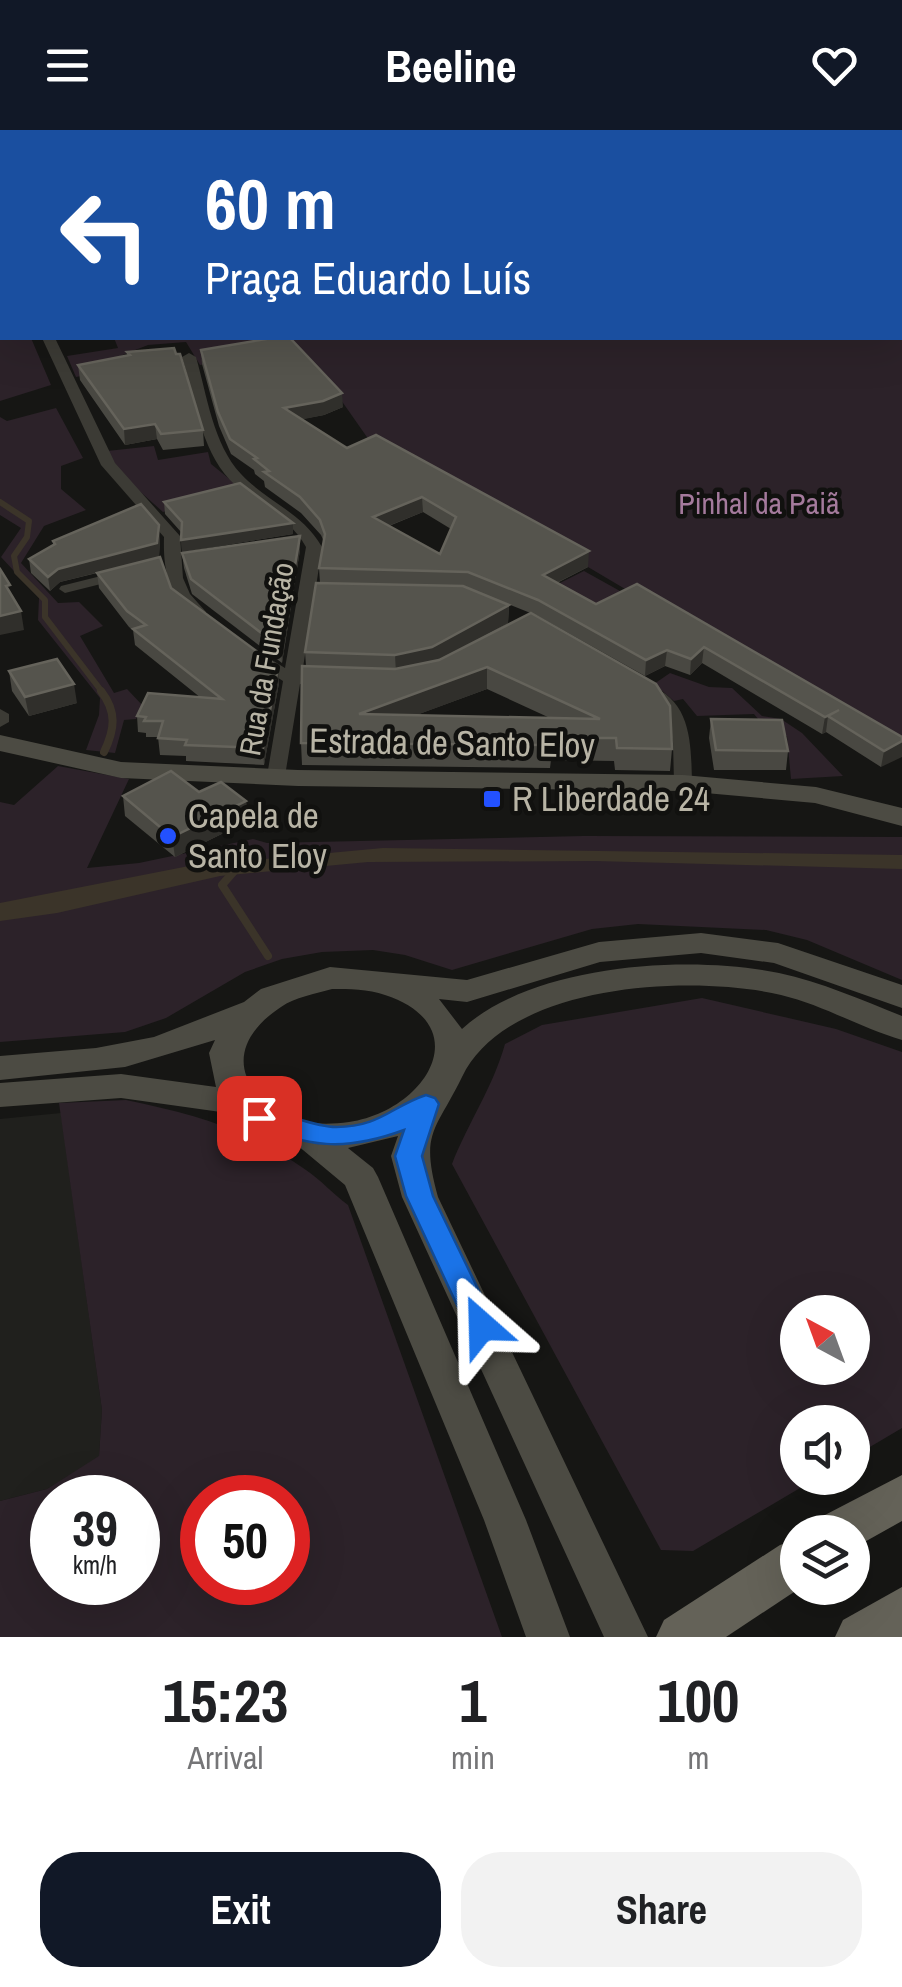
<!DOCTYPE html>
<meta charset="utf-8">
<style>
body{margin:0;font-family:"Archivo Narrow",sans-serif;background:#f2f2f2;color:#202124;height:100vh;display:flex;flex-direction:column;font-size:38px;white-space:nowrap}
*{box-sizing:border-box;margin:0}
p{font-size:32px;color:#757577}
.icon{flex:none;width:55px;height:55px;fill:none;stroke:currentColor;stroke-width:2;stroke-linecap:round;stroke-linejoin:round}
.map{position:relative;height:1507px;overflow:hidden}
.details{display:flex;flex-direction:column;background:#fff;flex:1}
.details>*{flex:none}
.guide{position:absolute;left:0px;top:0px;width:902px;height:210px;box-shadow:0 10px 40px #0002;background:#1a4fa0;color:#fff;overflow:hidden}
.needle{width:65px;rotate:319deg}
.tools{position:absolute;left:780px;top:1165px;display:grid;gap:20px}
.tools a{display:grid;place-items:center;width:90px;height:90px;border-radius:50%;background:#fff;box-shadow:0 10px 40px #0002;font-size:50px}
.speed{position:absolute;left:30px;top:1345px;display:flex;gap:20px;font-size:50px;font-weight:700;text-align:center}
.speed>*{display:grid;place-content:center;width:130px;height:130px;border-radius:50%;background:#fff;box-shadow:0 10px 40px #0002;line-height:1}
.speed small{font-size:25px;font-weight:400}
.speed .limit{border:15px solid #d22;background:#fff;color:#111}
.pin{position:absolute;display:grid;place-items:center;width:85px;height:85px;color:#fff;margin:-42px;border-radius:20px;box-shadow:0 5px 15px #0006}
.me{position:absolute;width:110px;margin:-55px;rotate:335deg;stroke-linejoin:round;filter:drop-shadow(0 0 8px #0008)}
.turn{display:flex;align-items:center;gap:35px;height:210px;padding:0 40px;font-size:45px}
.turn .icon{width:130px;height:130px;stroke-width:2.5}
.turn b{display:block;font-size:70px;line-height:85px}
.eta{display:flex;justify-content:space-evenly;align-items:center;height:170px;text-align:center}
.eta b{font-size:60px;font-weight:800;line-height:70px}
.action{display:flex;gap:20px;margin-top:auto;padding:20px 40px}
.action a{flex:1;height:115px;border-radius:40px;background:#111827;color:#fff;font-size:40px;font-weight:800;line-height:115px;text-align:center}
.action a+a{background:#f2f2f2;color:#202124}
header{display:flex;justify-content:space-between;align-items:center;height:130px;padding:0 40px;background:#111827;color:#fff;font-size:45px;font-weight:800}
.map>svg:first-child{display:block}
.built{fill:#20201d}
.green{fill:#2c2229;fill-rule:evenodd}
.water{fill:#3b3429}
.lines{fill:none;stroke-linecap:round;stroke-linejoin:round}
.stream-far1{stroke:#3b3429;stroke-width:6}
.stream{stroke:#3b3429;stroke-width:8}
.pedestrian{fill:#3c3b35;fill-rule:evenodd}
.minor{fill:#3c3b35;fill-rule:evenodd}
.secondary{fill:#4c4b43;fill-rule:evenodd}
.trunk{fill:#646258;fill-rule:evenodd}
.wall{fill:#494842;fill-rule:evenodd}
.shaded-wall{fill:#302f2b}
.building{fill:#55544d;stroke:#65635b;stroke-width:2.5;fill-rule:evenodd}
.route{fill:#1a73e8;stroke:#114b97;stroke-width:2.5}
.poi-dot{fill:#2351ff;stroke:#11110f;stroke-width:4}
.labels{text-anchor:middle;stroke-width:9;stroke-linejoin:round;paint-order:stroke}
.far-park-label{font-size:30px;fill:#a47a9c;stroke:#11110f}
.far-street-label{font-size:30px;fill:#b8b4a5;stroke:#11110f}
.street-label{font-size:35px;fill:#b8b4a5;stroke:#11110f}
.poi-label{font-size:35px;fill:#b8b4a5;stroke:#11110f;text-anchor:start}
</style>
<header><svg class="icon" aria-label="menu" viewBox="0 0 24 24"><path d="M4 6h16M4 12h16M4 18h16"/></svg>Beeline<svg class="icon" aria-label="heart" viewBox="0 0 24 24"><path d="M12 20l-8-8c-3-5 5-10 8-4 3-6 11-1 8 4z"/></svg></header>
<div class="map">
<svg width="902" height="1507" viewBox="0 0 902 1507">
<rect width="100%" height="100%" fill="#161614"/>
<!-- built -->
<polygon class="built" points="61,983 102,1280 99,1327 47,1359 0,1371 0,989"/>
<!-- green -->
<g class="green">
<polygon points="209,0 902,0 902,623 588,437 376,320 341,270 288,219 200,235 186,212 148,215 115,228 121,239 76,247 67,226 118,218 114,208 900,208 900,2"/>
<polygon points="0,145 2,208 31,208 51,255 0,271"/>
<polygon points="56,278 83,328 61,336 61,359 86,380 44,396 21,433 58,473 79,472 103,496 80,506 114,563 127,559 143,576 136,589 124,590 115,623 86,620 99,585 100,568 38,490 39,468 1,427 21,398 0,385 0,287 7,291"/>
<polygon points="154,316 158,330 208,322 211,334 243,360 163,382 117,341 107,321"/>
<polygon points="584,441 629,466 595,484 548,459"/>
<polygon points="670,543 709,557 732,558 762,586 781,589 802,603 843,646 791,649 787,606 771,605 754,584 697,586 683,569 674,571 654,554"/>
<polygon points="58,636 129,649 87,738 139,733 253,709 267,713 584,706 902,707 902,850 807,810 766,800 638,794 592,799 452,840 405,825 373,820 322,822 282,829 245,842 166,888 125,902 0,912 0,672 14,675"/>
<path d="M 702,868 L 836,899 L 902,922 L 902,1298 L 853,1327 L 852,1292 L 798,1292 L 798,1348 L 817,1348 L 693,1421 L 661,1420 L 452,1034 C 468,993 493,957 505,914 L 542,895 ZM 798,1182 L 852,1182 L 852,1238 L 798,1238 Z"/>
<path d="M 126,970 C 193,984 249,999 306,1040 C 321,1050 333,1064 348,1075 L 502,1507 L 0,1507 L 0,1371 L 47,1359 L 99,1326 L 102,1280 L 59,973 ZM 52,1368 L 138,1368 L 138,1452 L 52,1452 ZM 202,1368 L 288,1368 L 288,1452 L 202,1452 Z"/>
</g>
<!-- water -->
<polygon class="water" points="383,718 902,725 902,739 595,731 368,732 220,746 57,783 0,791 0,773 189,736"/>
<g class="lines">
<!-- stream-far1 -->
<polyline class="stream-far1" points="0,372 29,391 27,407 14,426 17,442 45,470 45,487 103,563"/>
<!-- stream -->
<g class="stream">
<path d="M 101,561 C 117,582 115,599 104,622"/>
<polyline points="236,739 222,755 268,826"/>
</g>
<!-- pedestrian -->
<polygon class="pedestrian" points="117,442 123,446 121,449 65,463 59,459 61,456"/>
<!-- minor -->
<g class="minor">
<path d="M 42,208 L 55,208 L 115,333 L 180,406 L 183,448 L 190,464 L 206,482 L 204,486 L 192,486 C 168,463 163,439 164,407 L 101,335 Z"/>
<path d="M 189,223 L 196,227 C 207,265 213,314 241,344 C 267,372 302,382 322,417 L 316,457 L 343,456 L 351,461 L 343,466 L 314,467 L 302,544 L 326,545 L 335,550 L 326,555 L 300,554 L 285,646 L 276,652 L 267,646 L 283,551 L 247,528 L 250,524 L 262,524 L 285,538 L 306,417 C 289,385 254,375 230,350 C 200,318 195,268 182,227 Z"/>
<path d="M 648,555 C 692,570 691,614 692,653 L 690,657 L 683,659 L 674,653 L 673,612 L 668,589 L 639,560 Z"/>
<polygon points="0,579 9,584 9,592 0,597"/>
</g>
<!-- secondary -->
<g class="secondary">
<polygon points="0,605 121,632 298,640 683,645 816,657 902,678 902,696 815,673 683,661 298,656 121,648 0,621"/>
<path d="M 701,803 L 778,813 L 902,855 L 902,878 L 774,833 L 701,823 L 600,832 L 467,872 L 439,869 L 462,899 C 533,834 688,824 779,843 C 821,852 862,870 902,886 L 902,910 C 861,898 823,875 781,865 C 691,844 507,853 462,947 C 435,1002 420,1002 438,1067 L 648,1507 L 604,1507 L 402,1067 L 391,1026 L 398,1006 L 348,1018 L 373,1038 L 378,1047 L 526,1390 L 570,1507 L 526,1507 L 484,1390 L 345,1055 L 297,1015 L 271,1009 L 235,984 L 121,968 L 0,977 L 0,953 L 121,944 L 216,957 L 209,923 L 215,910 L 125,937 L 0,950 L 0,926 L 96,918 L 154,907 L 244,872 L 261,859 L 330,837 L 467,850 L 599,812 ZM 332,859 C 349,859 368,859 385,865 C 479,896 425,981 349,992 C 326,995 303,995 282,983 C 230,953 232,909 281,877 C 295,867 315,864 332,859 Z"/>
</g>
<!-- trunk -->
<g class="trunk">
<polygon points="902,1345 902,1391 852,1419 852,1402 816,1402 823,1386"/>
<polygon points="798,1409 800,1458 726,1507 656,1507 664,1490 780,1415"/>
<polygon points="902,1457 902,1507 835,1507 843,1490"/>
</g>
</g>
<!-- wall -->
<g class="wall">
<path d="M 201,220 L 343,277 L 324,285 L 302,289 L 347,318 L 588,437 L 557,453 L 596,474 L 637,454 L 902,607 L 881,637 L 826,602 L 822,604 L 702,533 L 690,545 L 665,536 L 645,546 L 538,486 L 466,457 L 509,475 L 508,493 L 484,507 L 672,619 L 670,641 L 615,640 L 614,631 L 551,630 L 550,638 L 302,635 L 301,613 L 306,536 L 305,522 L 320,453 L 319,438 L 324,412 L 321,405 L 301,383 L 265,357 L 264,351 L 255,344 L 254,340 L 231,324 L 219,296 L 202,234 ZM 423,382 L 451,399 L 440,424 L 389,396 ZM 487,559 L 550,588 L 416,585 Z"/>
<polygon points="127,222 203,300 204,316 163,320 157,309 125,315 80,250 78,235 128,226"/>
<polygon points="164,372 293,404 182,422 181,402 165,384"/>
<polygon points="160,408 159,427 171,458 279,553 264,635 186,631 186,626 160,625 158,607 146,607 146,603 138,602 137,586 201,568 135,515 133,500 129,497 99,458 97,443 60,452 50,461 31,443 29,429 54,415 53,411"/>
<polygon points="300,420 282,533 192,464 184,438 182,423"/>
<polygon points="9,541 77,573 29,586 12,561"/>
<polygon points="711,589 788,621 786,640 714,640 709,608"/>
<polygon points="199,662 246,671 248,691 175,727 125,686 123,666"/>
</g>
<!-- shaded-wall -->
<g class="shaded-wall">
<polygon points="342,263 343,277 324,285 285,293 284,278"/>
<polygon points="155,294 157,309 125,315 124,299"/>
<polygon points="422,367 423,382 373,402 373,387"/>
<polygon points="293,393 293,404 182,422 181,410"/>
<polygon points="159,395 160,408 159,427 60,452 50,461 48,447 58,439"/>
<polygon points="300,406 300,420 282,533 281,518"/>
<polygon points="589,421 588,437 542,460 543,445"/>
<polygon points="509,475 508,493 432,535 396,543 395,525"/>
<polygon points="21,481 24,500 0,505 0,486"/>
<polygon points="704,517 702,533 690,545 691,529"/>
<polygon points="667,520 665,536 645,546 646,530"/>
<polygon points="278,537 279,553 264,635 263,618"/>
<polygon points="487,537 487,559 360,606 359,584"/>
<polygon points="74,554 77,573 29,586 25,567"/>
<polygon points="839,580 828,586 826,602 822,604 825,587"/>
<polygon points="902,611 902,627 881,637 884,621"/>
<polygon points="246,671 248,691 175,727 172,707"/>
</g>
<!-- building -->
<g class="building">
<path d="M 272,208 L 290,208 L 342,263 L 323,271 L 284,278 L 347,318 L 376,305 L 589,421 L 543,445 L 596,474 L 637,454 L 902,607 L 902,611 L 884,621 L 828,586 L 839,580 L 825,587 L 704,517 L 691,529 L 667,520 L 646,530 L 538,470 L 468,442 L 319,438 L 325,404 L 320,390 L 300,367 L 264,342 L 269,341 L 254,329 L 257,328 L 230,309 L 218,282 L 201,220 ZM 422,367 L 456,387 L 440,424 L 373,387 Z"/>
<polygon points="174,218 176,224 180,224 203,300 161,304 155,294 124,299 78,235 130,225 127,222"/>
<polygon points="240,353 293,393 181,410 182,392 164,372"/>
<polygon points="141,374 159,395 157,413 58,439 48,447 29,429 55,414 53,411"/>
<polygon points="300,406 281,518 191,449 182,423"/>
<polygon points="160,427 171,458 278,537 263,618 185,615 187,610 158,608 163,591 144,591 146,587 137,586 148,563 222,569 133,499 146,495 127,481 97,443"/>
<polygon points="0,439 10,455 6,456 21,481 0,486"/>
<polygon points="316,453 463,456 509,475 432,517 395,525 305,522"/>
<path d="M 531,483 L 656,554 L 670,576 L 672,619 L 617,618 L 616,608 L 551,608 L 551,615 L 301,613 L 302,536 L 395,539 L 439,530 ZM 487,537 L 600,589 L 359,584 Z"/>
<polygon points="57,529 74,554 25,567 9,541"/>
<polygon points="711,589 782,590 788,621 716,620"/>
<polygon points="171,641 199,662 221,652 246,671 172,707 123,666"/>
</g>
<!-- route -->
<path class="route" d="M 426,965 L 435,968 L 439,974 L 422,1026 L 433,1066 L 496,1196 L 492,1205 L 482,1208 L 471,1205 L 406,1066 L 395,1026 L 404,1000 C 342,1023 310,1016 250,994 L 246,988 L 250,981 C 271,975 309,997 336,997 C 380,997 392,976 426,965 Z"/>
<!-- markers -->
<g class="poi-dot">
<rect x="482" y="659" width="20" height="20" rx="5"/>
<circle cx="168" cy="706" r="10"/>
</g>
<g class="labels">
<!-- far-park labels -->
<g class="far-park-label">
<text x="759" y="384">Pinhal da Paiã</text>
</g>
<!-- far-street labels -->
<g class="far-street-label">
<text transform="translate(267 529) rotate(-80)" y="10">Rua da Fundação</text>
</g>
<!-- street labels -->
<g class="street-label">
<text transform="translate(452 613) rotate(1)" y="12">Estrada de Santo Eloy</text>
</g>
<!-- poi labels -->
<g class="poi-label">
<text x="512" y="681">R Liberdade 24</text>
<text x="188" y="698">Capela de<tspan x="188" dy="40">Santo Eloy</tspan></text>
</g>
</g>
</svg>
<div class="tools">
<a><svg class="needle" viewBox="-14 -14 28 28"><path d="M0-13l5 13h-10z" fill="#e53935"/><path d="M0 13l5-13h-10z" fill="#757577"/></svg></a>
<a><svg class="icon" aria-label="sound" viewBox="0 0 24 24"><path d="M4 9h4l5-4v14l-5-4H4zM17 9q2 3 0 6"/></svg></a>
<a><svg class="icon" aria-label="layers" viewBox="0 0 24 24"><path d="M12 4l9 5-9 5-9-5zM3 14l9 5 9-5"/></svg></a>
</div>
<div class="speed"><div>39<small>km/h</small></div><div class="limit">50</div></div>
<div class="pin" style="left:259px;top:988px;background:#d93025"><svg class="icon" aria-label="arrive" viewBox="0 0 24 24"><path d="M6 21V4h12l-3 4 3 4H6"/></svg></div>
<svg class="me" style="left:482px;top:1196px" viewBox="-20 -20 40 40"><path d="M0-17L14 15 0 8-14 15z" fill="#1a73e8" stroke="#fff" stroke-width="4"/></svg>
<div class="guide">
<div class="turn"><svg class="icon" aria-label="left" viewBox="0 0 24 24"><path d="M17 20v-9H6M10 6l-5 5 5 5"/></svg><div><b>60 m</b>Praça Eduardo Luís</div></div>
</div>
</div>
<section class="details">
<div class="eta">
<div><b>15:23</b><p>Arrival</p></div>
<div><b>1</b><p>min</p></div>
<div><b>100</b><p>m</p></div>
</div>
<div class="action"><a>Exit</a><a>Share</a></div>
</section>
